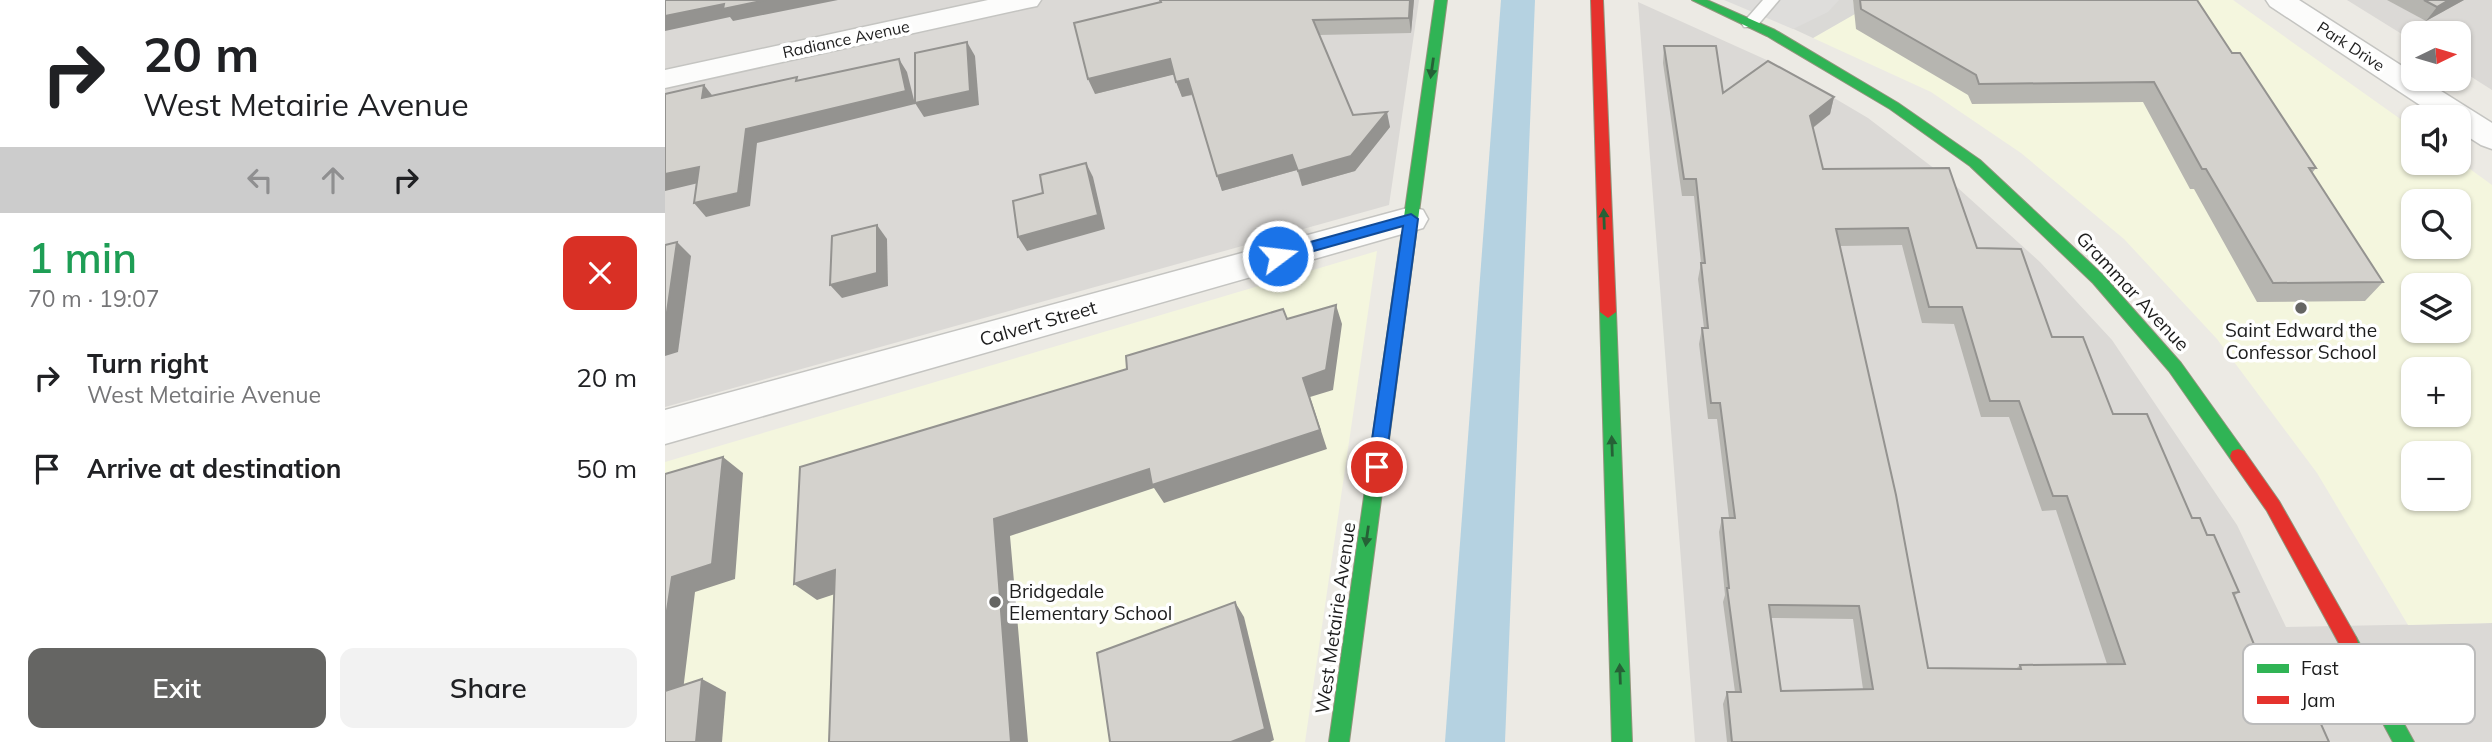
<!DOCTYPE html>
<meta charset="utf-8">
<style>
body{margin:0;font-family:Mulish,sans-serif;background:#f2f2f2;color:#202124;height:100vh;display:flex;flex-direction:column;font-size:26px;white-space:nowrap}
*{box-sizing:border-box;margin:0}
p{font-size:23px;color:#757577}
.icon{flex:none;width:38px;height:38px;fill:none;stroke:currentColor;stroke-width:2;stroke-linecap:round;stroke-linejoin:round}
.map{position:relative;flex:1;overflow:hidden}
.panel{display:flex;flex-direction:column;background:#fff;width:665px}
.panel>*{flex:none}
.top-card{background:#fff;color:#202124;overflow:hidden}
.needle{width:46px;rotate:85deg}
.controls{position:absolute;left:1736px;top:21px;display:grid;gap:14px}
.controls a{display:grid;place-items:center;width:70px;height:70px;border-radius:14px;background:#fff;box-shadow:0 2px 5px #0004;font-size:35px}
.pin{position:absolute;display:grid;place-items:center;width:60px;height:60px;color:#fff;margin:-30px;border:4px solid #fff;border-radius:50%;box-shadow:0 2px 7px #0007}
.me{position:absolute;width:77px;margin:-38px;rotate:75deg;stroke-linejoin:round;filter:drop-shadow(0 0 5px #0008)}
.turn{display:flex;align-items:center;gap:24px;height:147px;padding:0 28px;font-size:32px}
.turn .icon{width:91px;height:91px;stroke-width:2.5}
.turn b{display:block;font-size:49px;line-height:60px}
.lanes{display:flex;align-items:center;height:66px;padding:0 28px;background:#0003;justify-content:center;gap:35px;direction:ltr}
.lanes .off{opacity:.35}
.round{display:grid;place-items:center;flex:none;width:74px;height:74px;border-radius:14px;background:#f2f2f2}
.head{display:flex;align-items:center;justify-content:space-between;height:119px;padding:0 28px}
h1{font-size:42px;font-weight:600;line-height:52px;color:#1e9e55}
.action{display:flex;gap:14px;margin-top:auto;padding:14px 28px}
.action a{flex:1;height:80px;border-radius:14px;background:#656563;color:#fff;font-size:28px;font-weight:600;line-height:80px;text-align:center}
.action a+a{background:#f2f2f2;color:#202124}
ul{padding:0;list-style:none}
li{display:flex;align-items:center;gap:21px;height:91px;padding:0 28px}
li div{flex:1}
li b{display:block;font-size:26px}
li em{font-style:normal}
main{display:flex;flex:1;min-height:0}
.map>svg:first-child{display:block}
.residential{fill:#dbd9d6}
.education{fill:#f4f6de;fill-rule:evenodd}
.religious{fill:#dad9d6}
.parking{fill:#dedddb}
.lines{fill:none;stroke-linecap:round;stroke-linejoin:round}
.canal{fill:#b5d2e1;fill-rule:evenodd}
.lane-casing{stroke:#c4c4c1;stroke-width:3}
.street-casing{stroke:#c4c4c1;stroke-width:3}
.fast-casing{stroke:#91957c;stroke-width:2}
.jam-casing{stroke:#91957c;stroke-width:2}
.lane{fill:#fcfcfb;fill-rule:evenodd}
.street{fill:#fcfcfb;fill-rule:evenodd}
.fast{fill:#30b455;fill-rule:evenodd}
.jam{fill:#e5322d;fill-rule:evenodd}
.wall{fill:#b6b5b0;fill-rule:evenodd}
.shaded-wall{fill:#949390}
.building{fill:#d4d2cd;stroke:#949390;stroke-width:2;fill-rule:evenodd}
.oneway{fill:#266136}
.route{fill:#1a73e8;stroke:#114b97;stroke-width:2}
.poi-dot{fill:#656563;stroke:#fff;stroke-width:2.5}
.labels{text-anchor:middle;stroke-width:7;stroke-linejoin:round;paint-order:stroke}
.far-street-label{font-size:16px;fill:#1d1d1d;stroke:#fff}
.street-label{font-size:19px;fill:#1d1d1d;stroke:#fff}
.poi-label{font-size:19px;fill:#1d1d1d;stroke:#fff}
.key{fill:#fff;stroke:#bbb;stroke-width:2}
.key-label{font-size:19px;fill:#1d1d1d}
</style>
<main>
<section class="panel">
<div class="top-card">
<div class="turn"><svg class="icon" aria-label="right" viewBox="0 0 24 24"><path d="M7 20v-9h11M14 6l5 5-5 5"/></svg><div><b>20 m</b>West Metairie Avenue</div></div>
<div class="lanes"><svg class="icon off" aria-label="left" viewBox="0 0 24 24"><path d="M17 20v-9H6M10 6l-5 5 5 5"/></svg><svg class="icon off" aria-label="ahead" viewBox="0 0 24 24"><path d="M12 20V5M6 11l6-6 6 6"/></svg><svg class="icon" aria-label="right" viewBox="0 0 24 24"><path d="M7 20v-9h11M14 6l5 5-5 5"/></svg></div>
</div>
<div class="head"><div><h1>1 min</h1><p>70 m · 19:07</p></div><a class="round" style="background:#d93025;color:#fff"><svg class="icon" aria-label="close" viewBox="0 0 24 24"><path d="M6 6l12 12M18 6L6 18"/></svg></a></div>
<ul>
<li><svg class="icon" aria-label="right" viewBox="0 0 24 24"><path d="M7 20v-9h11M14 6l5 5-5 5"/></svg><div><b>Turn right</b><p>West Metairie Avenue</p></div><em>20 m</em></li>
<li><svg class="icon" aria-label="arrive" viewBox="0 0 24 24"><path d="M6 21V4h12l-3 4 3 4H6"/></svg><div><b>Arrive at destination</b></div><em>50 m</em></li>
</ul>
<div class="action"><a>Exit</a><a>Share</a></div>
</section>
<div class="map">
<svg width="1827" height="742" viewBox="0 0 1827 742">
<rect width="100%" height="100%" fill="#eceae4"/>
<!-- residential -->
<g class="residential">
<polygon points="0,0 754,0 724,205 0,407"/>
<polygon points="1682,0 1827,0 1827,90 1794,69 1794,33 1748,33 1748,41"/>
<polygon points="973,2 1115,66 1203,118 1283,179 1375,262 1447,340 1572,525 1621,627 1827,623 1827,742 1030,742"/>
</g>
<!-- education -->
<g class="education">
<path d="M 1188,0 L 1568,0 L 1748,128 L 1748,163 L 1794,161 L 1827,185 L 1827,623 L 1743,625 L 1652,473 L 1552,339 L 1459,239 L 1356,153 L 1266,92 L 1148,38 L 1189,14 ZM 1748,201 L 1794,201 L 1794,247 L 1748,247 ZM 1748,285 L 1794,285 L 1794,331 L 1748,331 ZM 1748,369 L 1794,369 L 1794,415 L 1748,415 ZM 1748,453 L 1794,453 L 1794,499 L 1748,499 Z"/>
<polygon points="712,251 640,742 0,742 0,462"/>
</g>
<!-- religious -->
<polygon class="religious" points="1066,0 1188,0 1190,14 1148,38"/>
<!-- parking -->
<polygon class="parking" points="1059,0 1174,0 1163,12 1128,29"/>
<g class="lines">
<!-- canal -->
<polygon class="canal" points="836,0 870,0 840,742 780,742"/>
<!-- lane casing -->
<g class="lane-casing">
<polygon id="lane" points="1098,0 1114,0 1091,27 1079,27 1077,24"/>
</g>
<!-- street casing -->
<g class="street-casing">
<g id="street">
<polygon points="323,0 376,0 372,6 362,8 0,88 0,70"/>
<polygon points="1601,0 1634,0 1748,73 1748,79 1757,79 1827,123 1827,149 1816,145 1794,131 1794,117 1773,117 1605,6"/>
<polygon points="746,207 758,210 763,219 758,228 0,444 0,410"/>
</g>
</g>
<!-- fast casing -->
<g class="fast-casing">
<g id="fast">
<polygon points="770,0 782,0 684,742 664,742"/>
<polygon points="1027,0 1042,0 1110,30 1233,103 1315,160 1438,275 1516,363 1579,451 1581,456 1579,461 1573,463 1567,461 1504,371 1428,283 1305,166 1225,109 1102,36"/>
<polygon points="943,306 951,312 967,742 947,742 935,312"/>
<polygon points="1684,634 1691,637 1749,742 1728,742 1675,643 1677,637"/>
</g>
</g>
<!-- jam casing -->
<g class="jam-casing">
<g id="jam">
<polygon points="926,0 938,0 951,312 943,318 935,312"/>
<polygon points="1573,449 1579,451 1614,501 1691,637 1693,643 1691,649 1684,652 1677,649 1602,511 1567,461 1565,456 1567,451"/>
</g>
</g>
<!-- lane -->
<use href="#lane" class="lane"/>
<!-- street -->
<use href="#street" class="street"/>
<!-- fast -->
<use href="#fast" class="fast"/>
<!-- jam -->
<use href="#jam" class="jam"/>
</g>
<!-- wall -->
<g class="wall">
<polygon points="749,0 746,33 654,35 688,115 725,127 690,171 637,186 632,170 557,191 528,95 517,97 509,74 430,94 496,2"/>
<polygon points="1188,0 1532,0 1567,53 1651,168 1647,173 1718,282 1700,301 1592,302 1529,189 1525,189 1478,102 1307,104 1303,95 1191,29"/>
<polygon points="1722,0 1799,0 1761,21"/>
<path d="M 999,46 L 1058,93 L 1169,97 L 1165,114 L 1148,128 L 1158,169 L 1312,248 L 1387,337 L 1527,518 L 1542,535 L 1574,592 L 1569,596 L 1599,669 L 1664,742 L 1062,742 L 1058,704 L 1062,692 L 1070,692 L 1058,602 L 1060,595 L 1054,532 L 1057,518 L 1064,518 L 1052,419 L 1043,419 L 1034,344 L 1037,328 L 1039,328 L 1033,279 L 1036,263 L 1029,196 L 1017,196 L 998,63 ZM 1237,245 L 1257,323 L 1289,324 L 1316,417 L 1344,417 L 1377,511 L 1391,510 L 1442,664 L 1355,665 L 1351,669 L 1263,668 L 1175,246 ZM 1106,618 L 1188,619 L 1198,689 L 1116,691 Z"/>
</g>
<!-- shaded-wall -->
<g class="shaded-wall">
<polygon points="101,0 173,0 68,21 65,17 0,31 0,16 59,4"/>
<polygon points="745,0 749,0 746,33 744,18"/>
<polygon points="1784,0 1799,0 1761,21 1772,7"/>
<polygon points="302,42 310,56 314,105 259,117 250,103"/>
<polygon points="234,59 242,72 250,104 92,143 85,206 41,217 29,203 81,129"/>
<polygon points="505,59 511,74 430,94 423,79"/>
<polygon points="523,79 529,94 517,97 511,82"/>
<polygon points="39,85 50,99 37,98"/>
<polygon points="1169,97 1165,114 1141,133 1145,116"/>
<polygon points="722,112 725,127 690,171 637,186 633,171"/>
<polygon points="627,155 632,170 557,191 552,176"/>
<polygon points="421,163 428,177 440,229 362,251 353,237"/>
<polygon points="34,167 46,180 0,191 0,174"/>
<polygon points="212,225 222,239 223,286 177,298 165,285"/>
<polygon points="12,242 26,256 13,352 0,356 0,326"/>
<polygon points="671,305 677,324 668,390 645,397 662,449 499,503 489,488 345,536 363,742 346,742 329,519 638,378"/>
<polygon points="58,457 78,473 70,579 30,592 16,707 0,699 0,624 7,577"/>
<polygon points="170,570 191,587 152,600 129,584"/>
<polygon points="570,602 579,617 609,740 605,742 566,742"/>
<polygon points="37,679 61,692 57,742 31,742"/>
</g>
<!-- building -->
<g class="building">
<polygon points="0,0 101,0 58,9 59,4 0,16"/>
<polygon points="495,0 745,0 744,18 648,20 688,115 722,112 686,156 633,171 627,155 552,176 523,79 511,82 505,59 423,79 409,23 496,2"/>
<polygon points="1195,0 1532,0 1567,53 1575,53 1651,168 1644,168 1718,282 1608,283 1541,169 1537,169 1489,82 1314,84 1311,75 1196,9"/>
<polygon points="1759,0 1784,0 1772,7"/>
<polygon points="302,42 305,91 250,103 250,53"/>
<path d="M 999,46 L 1051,46 L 1058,93 L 1103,61 L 1169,97 L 1145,116 L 1158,169 L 1284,168 L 1312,248 L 1356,249 L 1387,337 L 1418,337 L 1448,414 L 1482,414 L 1527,518 L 1535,518 L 1542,535 L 1549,535 L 1574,592 L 1568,593 L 1599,669 L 1631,668 L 1664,742 L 1067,742 L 1062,692 L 1076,692 L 1062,588 L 1064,588 L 1057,518 L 1070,518 L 1055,403 L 1046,403 L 1037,328 L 1043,328 L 1036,263 L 1040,263 L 1031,179 L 1019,179 ZM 1243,228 L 1264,307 L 1297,307 L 1325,401 L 1354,401 L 1388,496 L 1402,496 L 1460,664 L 1355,665 L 1356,669 L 1263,668 L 1231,495 L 1171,229 ZM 1104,605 L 1194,606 L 1208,689 L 1116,691 Z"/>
<polygon points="234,59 241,91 81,129 73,193 29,203 34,167 0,174 0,94 39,85 37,98 132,77 131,81"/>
<polygon points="421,163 433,215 353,237 348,201 378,193 375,175"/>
<polygon points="212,225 212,273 165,285 167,236"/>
<polygon points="12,242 0,326 0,245"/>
<polygon points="671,305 661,370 638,378 655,430 487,485 484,469 329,519 346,742 164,742 170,570 129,584 135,467 462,369 461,356 618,309 622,319"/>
<polygon points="58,457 47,564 7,577 0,624 0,474"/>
<polygon points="570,602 600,729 566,742 445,742 432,653"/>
<polygon points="37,679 31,742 0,742 0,691"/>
</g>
<!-- one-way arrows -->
<defs><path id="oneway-solid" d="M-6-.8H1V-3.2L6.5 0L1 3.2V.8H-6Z" transform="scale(1.75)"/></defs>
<g class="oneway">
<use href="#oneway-solid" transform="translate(767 68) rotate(98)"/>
<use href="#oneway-solid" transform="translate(939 219) rotate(-92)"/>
<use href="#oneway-solid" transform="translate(947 446) rotate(-92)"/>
<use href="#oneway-solid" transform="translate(702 536) rotate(98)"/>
<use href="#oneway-solid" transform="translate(955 674) rotate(-92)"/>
</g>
<!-- route -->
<polygon class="route" points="746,214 753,219 720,467 718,472 712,474 706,472 703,467 738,226 613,261 606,256 613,251"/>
<!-- markers -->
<g class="poi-dot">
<circle cx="1636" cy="308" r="7"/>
<circle cx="330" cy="602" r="7"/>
</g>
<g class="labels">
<!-- far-street labels -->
<g class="far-street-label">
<text transform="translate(181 39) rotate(-12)" y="6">Radiance Avenue</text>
<text transform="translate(1686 46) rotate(33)" y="6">Park Drive</text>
</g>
<!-- street labels -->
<g class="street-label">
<text transform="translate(1468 291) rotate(47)" y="7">Grammar Avenue</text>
<text transform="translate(373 323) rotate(-16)" y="7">Calvert Street</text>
<text transform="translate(670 618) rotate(-82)" y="7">West Metairie Avenue</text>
</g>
<!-- poi labels -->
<g class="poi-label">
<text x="1636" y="337">Saint Edward the<tspan x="1636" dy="22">Confessor School</tspan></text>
<text x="344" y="598" text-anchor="start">Bridgedale<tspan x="344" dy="22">Elementary School</tspan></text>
</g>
</g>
<!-- legend -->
<rect x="1578" y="644" width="232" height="80" rx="10" class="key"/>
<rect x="1592" y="664" width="32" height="9" fill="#30b455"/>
<rect x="1592" y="696" width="32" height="8" fill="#e5322d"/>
<g class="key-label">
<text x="1636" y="675">Fast</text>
<text x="1636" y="707">Jam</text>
</g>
</svg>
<div class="controls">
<a><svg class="needle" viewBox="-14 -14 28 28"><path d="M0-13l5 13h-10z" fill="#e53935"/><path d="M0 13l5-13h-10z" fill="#757577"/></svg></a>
<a><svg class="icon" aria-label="sound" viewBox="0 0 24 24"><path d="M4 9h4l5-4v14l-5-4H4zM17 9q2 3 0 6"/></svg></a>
<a><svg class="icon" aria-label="search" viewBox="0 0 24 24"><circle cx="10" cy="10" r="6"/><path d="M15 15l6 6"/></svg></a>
<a><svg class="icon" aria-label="layers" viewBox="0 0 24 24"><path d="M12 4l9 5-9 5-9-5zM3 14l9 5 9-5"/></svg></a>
<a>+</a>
<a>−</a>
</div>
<div class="pin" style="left:712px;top:467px;background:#d93025"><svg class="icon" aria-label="arrive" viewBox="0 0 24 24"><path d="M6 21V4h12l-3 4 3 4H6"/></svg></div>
<svg class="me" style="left:613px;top:256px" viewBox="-20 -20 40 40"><circle r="17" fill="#1a73e8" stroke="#fff" stroke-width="3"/><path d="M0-11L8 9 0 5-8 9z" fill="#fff"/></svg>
</div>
</main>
